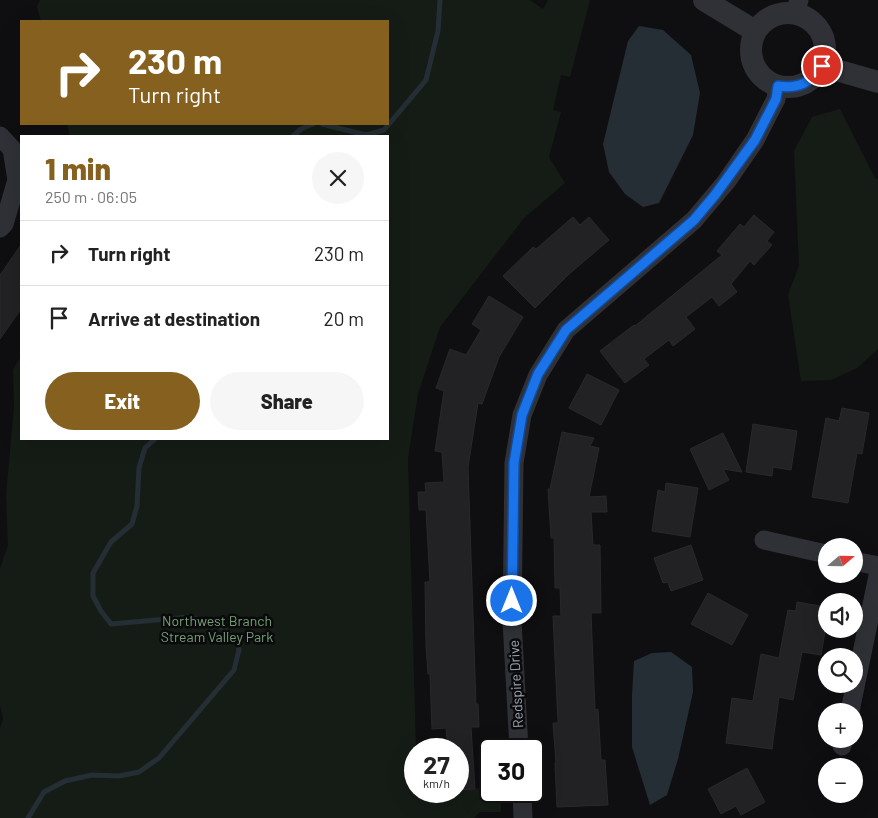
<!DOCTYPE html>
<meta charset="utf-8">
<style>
body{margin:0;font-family:Barlow,sans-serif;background:#f6f6f6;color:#222;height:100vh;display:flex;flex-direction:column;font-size:19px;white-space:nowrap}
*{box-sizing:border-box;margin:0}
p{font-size:16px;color:#767676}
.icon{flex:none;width:28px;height:28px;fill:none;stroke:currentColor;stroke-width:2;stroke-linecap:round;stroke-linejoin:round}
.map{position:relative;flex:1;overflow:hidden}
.side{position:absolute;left:20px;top:135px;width:369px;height:305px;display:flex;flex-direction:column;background:#fff;border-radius:0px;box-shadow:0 5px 20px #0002}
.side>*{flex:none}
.banner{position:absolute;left:20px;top:20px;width:369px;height:105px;border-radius:0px;box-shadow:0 5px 20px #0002;background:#85601e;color:#fff;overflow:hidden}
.needle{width:32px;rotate:70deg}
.fabs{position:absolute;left:818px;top:538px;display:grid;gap:10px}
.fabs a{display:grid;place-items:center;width:45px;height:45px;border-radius:50%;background:#fff;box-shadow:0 5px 20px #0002;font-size:25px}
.speed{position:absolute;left:404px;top:738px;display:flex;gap:10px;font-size:25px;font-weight:700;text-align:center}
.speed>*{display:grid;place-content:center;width:65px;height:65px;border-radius:50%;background:#fff;box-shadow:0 5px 20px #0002;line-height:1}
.speed small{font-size:12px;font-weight:400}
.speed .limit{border:2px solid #111;border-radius:8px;background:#fff;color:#111}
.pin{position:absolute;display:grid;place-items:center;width:42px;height:42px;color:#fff;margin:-21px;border:2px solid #fff;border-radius:50%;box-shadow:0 1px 5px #0007}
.me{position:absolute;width:55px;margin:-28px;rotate:0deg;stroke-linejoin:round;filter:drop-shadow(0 0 4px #0008)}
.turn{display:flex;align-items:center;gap:18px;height:105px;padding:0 25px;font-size:22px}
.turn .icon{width:65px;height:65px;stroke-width:2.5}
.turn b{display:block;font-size:35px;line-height:42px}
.round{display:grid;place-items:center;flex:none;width:52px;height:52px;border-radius:26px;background:#f6f6f6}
.summary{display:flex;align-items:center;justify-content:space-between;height:85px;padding:0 25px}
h1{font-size:30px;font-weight:800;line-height:38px;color:#85601e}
.cta{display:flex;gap:10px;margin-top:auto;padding:10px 25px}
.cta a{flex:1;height:58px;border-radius:30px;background:#85601e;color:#fff;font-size:20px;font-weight:800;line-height:58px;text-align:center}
.cta a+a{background:#f6f6f6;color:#222}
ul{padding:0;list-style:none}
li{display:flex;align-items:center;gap:15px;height:65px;padding:0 25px;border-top:1px solid #e0e0e0}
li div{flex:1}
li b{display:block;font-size:19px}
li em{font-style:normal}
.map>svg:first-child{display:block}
.green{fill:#151c16}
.water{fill:#252e35}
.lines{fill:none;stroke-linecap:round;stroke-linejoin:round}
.stream{stroke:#252e35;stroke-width:5}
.building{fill:#222225;stroke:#29292d}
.minor{stroke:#303136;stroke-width:19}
.tertiary{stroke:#303136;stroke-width:22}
.route-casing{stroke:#114b97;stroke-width:12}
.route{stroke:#1a73e8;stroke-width:9}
.labels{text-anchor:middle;stroke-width:5;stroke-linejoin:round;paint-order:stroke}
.park-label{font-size:14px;fill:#74a075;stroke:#0a0a0c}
.street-label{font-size:14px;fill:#9fa6b3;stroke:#0a0a0c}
</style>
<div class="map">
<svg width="878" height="818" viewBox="0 0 878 818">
<rect width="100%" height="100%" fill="#0f0f11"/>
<!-- green -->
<g class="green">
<polygon points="40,0 530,0 543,9 548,0 590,0 570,77 561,75 553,110 561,112 549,157 565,183 524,218 440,327 418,394 408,458 416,749 415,791 458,791 458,789 490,788 490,791 501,791 501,812 480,812 474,818 0,818 0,728 3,719 0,706 0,569 8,545 6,496 14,407 13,370 21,356 21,439 388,439 388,136 70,136 67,124 388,124 388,21 41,21 37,7"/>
<polygon points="840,109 875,178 878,180 878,349 857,368 831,380 801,381 788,295 799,266 794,151 812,117"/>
</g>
<!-- water -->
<g class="water">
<polygon points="639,26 663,30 691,55 700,93 693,135 659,203 643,207 625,194 609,172 603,144 628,41"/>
<polygon points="671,652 692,667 693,692 678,759 667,795 650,805 632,747 632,695 634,661 652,653"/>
</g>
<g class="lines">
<!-- stream -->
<g class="stream">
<polyline points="322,124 366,135 384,130 426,80 438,31 440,0"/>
<polyline points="293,136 301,129 313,124"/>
<polyline points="28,818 44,792 65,781 92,775 119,776 139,772 159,758 234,670 239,650 235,638 220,626 190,617 111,624 101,611 93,596 93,573 111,542 132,524 137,506 139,468 145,448 155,439"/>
</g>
</g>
<!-- building -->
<g class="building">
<polygon points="754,215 774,232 767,241 772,245 754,265 750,261 731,284 737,292 719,306 712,297 686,317 695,329 673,346 669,340 644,359 649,365 625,383 600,351 634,325 635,326 722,255 717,251 740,224 744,227"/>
<polygon points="573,217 580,225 589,217 609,240 568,275 535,308 503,276 533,247 536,249"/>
<polygon points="21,245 21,309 0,339 0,275"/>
<polygon points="489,296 523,317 499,357 482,404 478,403 468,467 476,704 478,704 479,727 471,727 475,789 458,790 458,749 448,749 446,728 432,729 430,674 428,674 426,645 425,582 430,582 426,510 419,510 418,492 426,492 425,483 444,482 442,452 435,451 444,391 436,388 450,349 466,355 481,330 472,324"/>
<polygon points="587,374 619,390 601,425 569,408"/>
<polygon points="842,408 869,413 862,454 857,453 848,503 812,497 826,418 839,421"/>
<polygon points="753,424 797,431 791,470 773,467 772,476 746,472"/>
<polygon points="562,432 594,438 590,446 599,448 589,497 606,496 607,512 591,512 593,545 600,545 601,613 591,613 595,710 598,709 601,760 605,760 608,805 557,807 555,763 556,763 553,723 558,723 553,616 561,616 560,588 555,588 554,538 551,538 548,489 550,489"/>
<polygon points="723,433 742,472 723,469 729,480 709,490 690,449"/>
<polygon points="666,483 698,488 690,537 652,531 658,490 665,492"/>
<polygon points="691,545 703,580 671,591 668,582 663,583 654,558"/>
<polygon points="708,593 748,615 732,645 691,624"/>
<polygon points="797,602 826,607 826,626 821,655 802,652 793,700 779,697 772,749 726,743 732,698 753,701 761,654 779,658 788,610 796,611"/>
<polygon points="747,768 765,802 741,815 736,806 721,814 708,789"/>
</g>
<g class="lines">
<!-- minor -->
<g class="minor">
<polyline points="795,13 799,0"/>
<polyline points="0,136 12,149 17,180 4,224 0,228"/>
<polyline points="764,540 826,554"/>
<polyline points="854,561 878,566"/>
<polyline points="850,711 878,576"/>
<polyline points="842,746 844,739"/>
<polyline points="519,749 512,621 514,463 522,415 538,375 566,330 694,220 726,182 755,140 776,99 778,86"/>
<polyline points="522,791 523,818"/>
</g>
<!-- tertiary -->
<g class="tertiary">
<polyline points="704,0 755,31"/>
<circle cx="788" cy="50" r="37"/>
<polyline points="822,66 878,82"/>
</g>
</g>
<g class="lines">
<!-- route casing -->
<g class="route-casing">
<path id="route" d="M 512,601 L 514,463 L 522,415 L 538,374 L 566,330 L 694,220 L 715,195 L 755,140 L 776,99 L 778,86 C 798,89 811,83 822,66"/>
</g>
<!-- route -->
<use href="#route" class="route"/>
</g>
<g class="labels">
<!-- park labels -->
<g class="park-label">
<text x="217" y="626">Northwest Branch<tspan x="217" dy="16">Stream Valley Park</tspan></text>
</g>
<!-- street labels -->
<g class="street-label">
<text transform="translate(516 684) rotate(-93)" y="5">Redspire Drive</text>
</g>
</g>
</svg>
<div class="fabs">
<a><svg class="needle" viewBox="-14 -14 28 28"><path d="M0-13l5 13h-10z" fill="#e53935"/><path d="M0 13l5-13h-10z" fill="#767676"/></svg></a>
<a><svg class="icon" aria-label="sound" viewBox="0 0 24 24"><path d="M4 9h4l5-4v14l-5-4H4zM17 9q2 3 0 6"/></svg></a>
<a><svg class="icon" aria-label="search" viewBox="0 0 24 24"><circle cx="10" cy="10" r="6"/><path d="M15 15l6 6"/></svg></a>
<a>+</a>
<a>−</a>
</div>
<div class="speed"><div>27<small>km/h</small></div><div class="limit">30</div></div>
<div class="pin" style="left:822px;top:66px;background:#d93025"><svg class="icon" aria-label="arrive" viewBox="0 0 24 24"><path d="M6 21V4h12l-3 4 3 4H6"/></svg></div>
<svg class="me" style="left:512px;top:601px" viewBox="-20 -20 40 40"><circle r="17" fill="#1a73e8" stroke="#fff" stroke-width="3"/><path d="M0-11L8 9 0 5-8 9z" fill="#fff"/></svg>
<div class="banner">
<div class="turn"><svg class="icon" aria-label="right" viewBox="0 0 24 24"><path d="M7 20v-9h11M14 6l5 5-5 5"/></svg><div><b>230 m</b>Turn right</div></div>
</div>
<section class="side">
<div class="summary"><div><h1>1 min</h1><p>250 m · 06:05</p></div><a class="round"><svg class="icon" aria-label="close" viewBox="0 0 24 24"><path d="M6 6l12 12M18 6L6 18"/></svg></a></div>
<ul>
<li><svg class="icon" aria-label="right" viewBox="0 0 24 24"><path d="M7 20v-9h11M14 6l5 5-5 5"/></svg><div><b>Turn right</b></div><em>230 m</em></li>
<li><svg class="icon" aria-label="arrive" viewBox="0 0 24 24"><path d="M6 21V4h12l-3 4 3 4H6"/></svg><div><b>Arrive at destination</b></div><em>20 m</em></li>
</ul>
<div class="cta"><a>Exit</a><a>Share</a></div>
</section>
</div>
